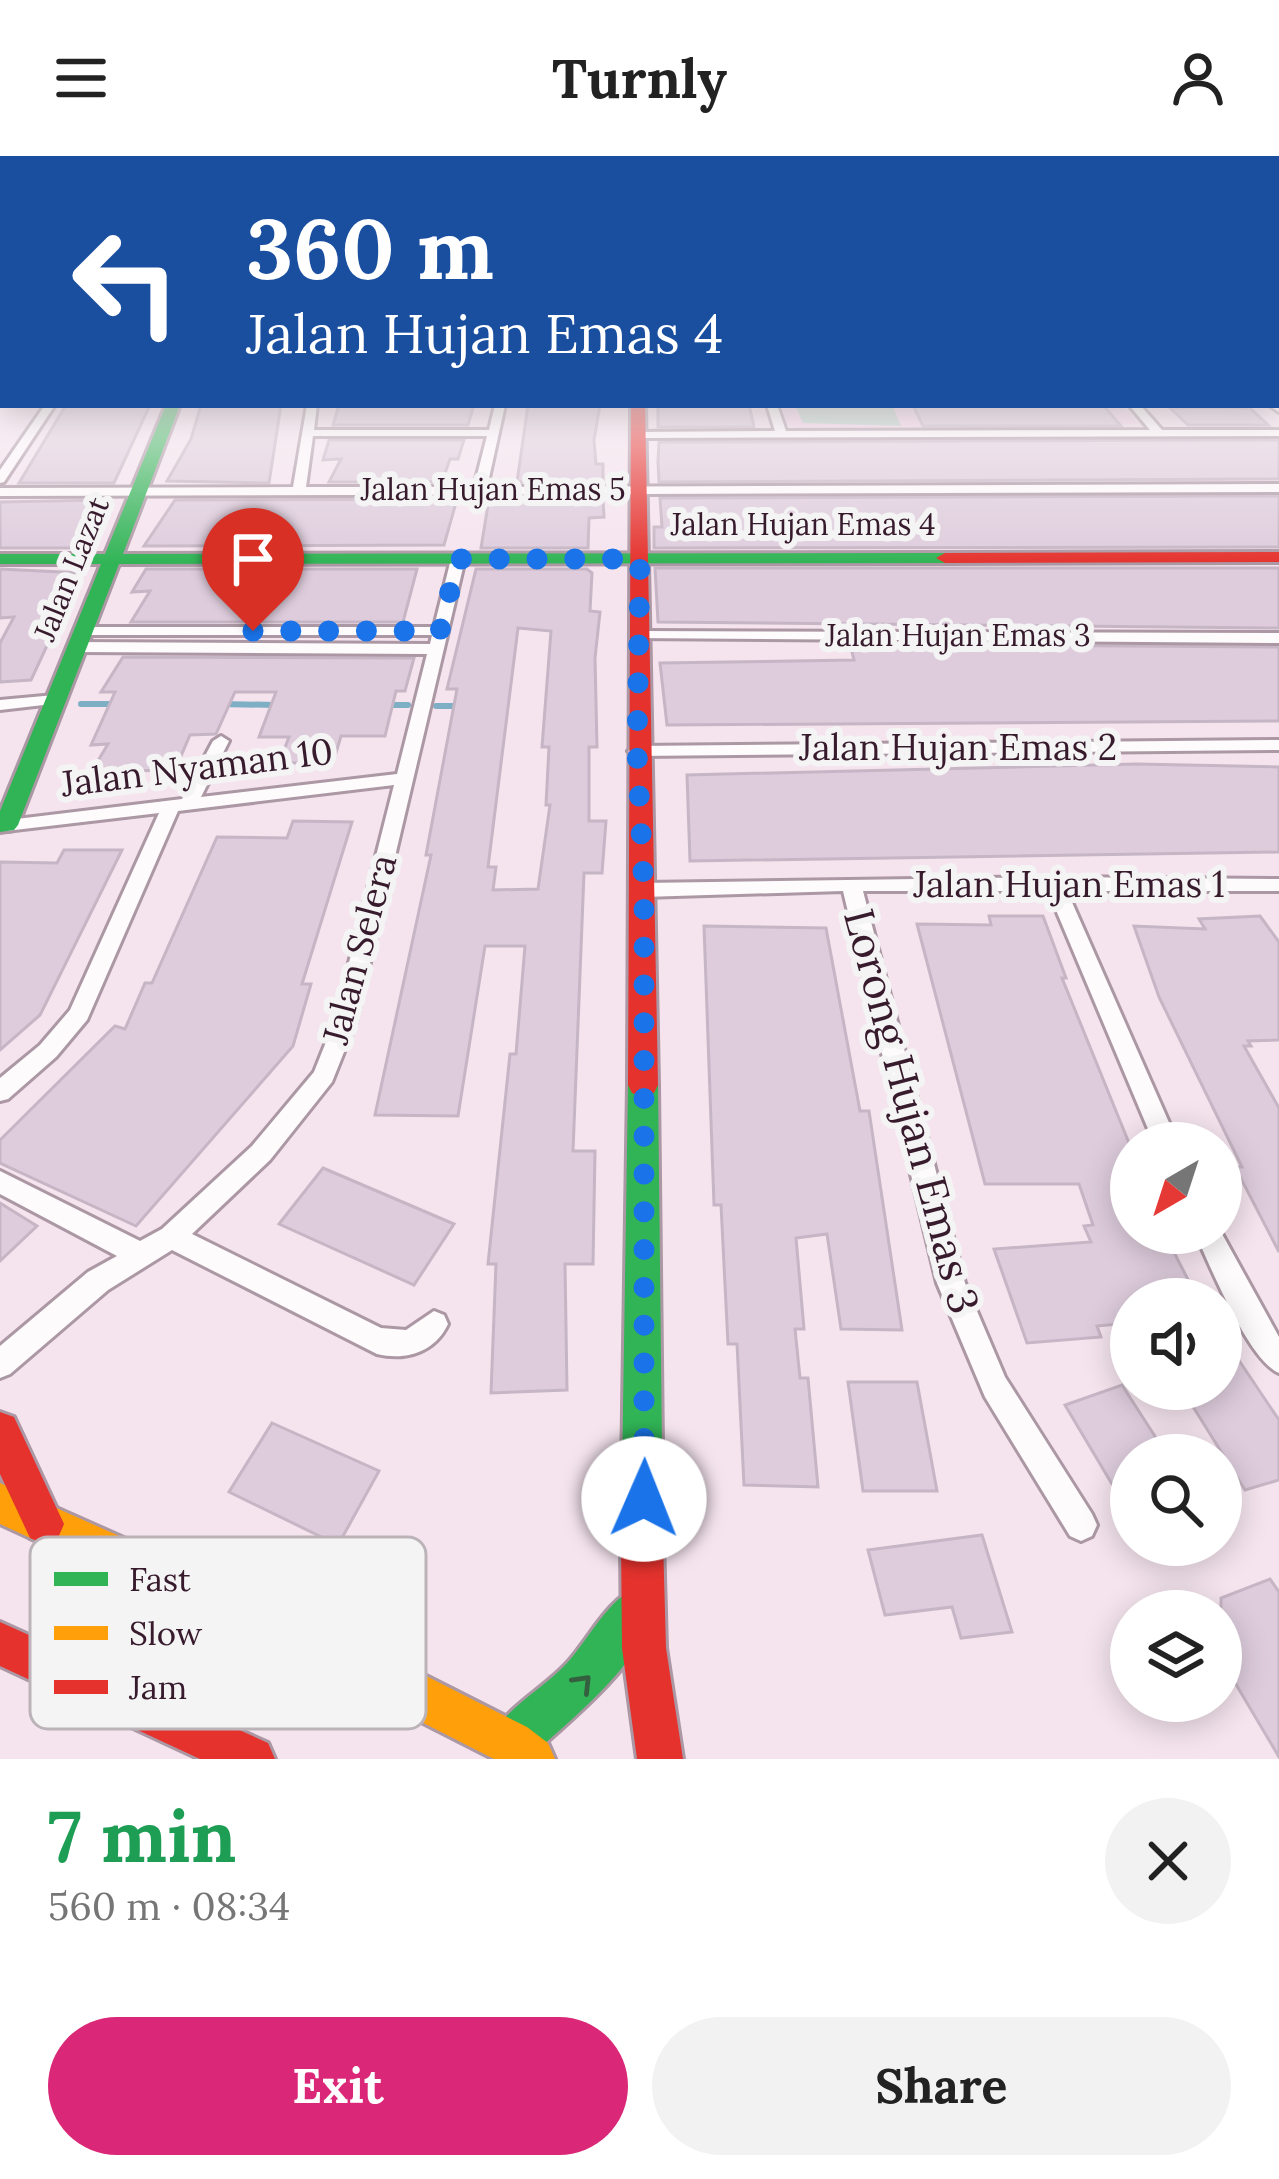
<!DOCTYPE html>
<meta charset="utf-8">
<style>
body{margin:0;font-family:Lora,serif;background:#f2f2f2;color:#222;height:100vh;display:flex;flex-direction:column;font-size:45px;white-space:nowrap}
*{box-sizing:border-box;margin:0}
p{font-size:39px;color:#767676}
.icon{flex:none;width:66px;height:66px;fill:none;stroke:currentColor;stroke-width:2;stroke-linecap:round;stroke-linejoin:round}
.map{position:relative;height:1603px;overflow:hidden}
.panel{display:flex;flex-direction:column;background:#fff;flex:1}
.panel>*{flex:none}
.banner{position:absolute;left:0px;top:0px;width:1281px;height:252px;box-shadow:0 6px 30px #0003;background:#1a4fa0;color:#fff;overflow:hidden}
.needle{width:78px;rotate:219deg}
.controls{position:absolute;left:1110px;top:966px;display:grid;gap:24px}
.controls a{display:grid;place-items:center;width:132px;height:132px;border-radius:50%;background:#fff;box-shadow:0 6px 30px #0003;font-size:60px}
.pin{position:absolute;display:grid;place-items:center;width:102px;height:102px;color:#fff;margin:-123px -51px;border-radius:50% 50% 50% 0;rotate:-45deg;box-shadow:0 0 12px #0007}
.pin .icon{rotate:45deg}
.me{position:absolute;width:132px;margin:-66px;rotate:1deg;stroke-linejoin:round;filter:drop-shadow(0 0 9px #0008)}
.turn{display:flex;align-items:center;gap:42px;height:252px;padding:0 48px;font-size:54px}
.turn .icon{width:156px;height:156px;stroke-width:2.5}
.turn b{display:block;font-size:84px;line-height:102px}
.round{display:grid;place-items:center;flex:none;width:126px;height:126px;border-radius:63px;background:#f2f2f2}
.overview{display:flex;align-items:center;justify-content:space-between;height:204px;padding:0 48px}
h1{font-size:72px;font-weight:700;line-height:90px;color:#1e9e55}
.cta{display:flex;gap:24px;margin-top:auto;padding:24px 48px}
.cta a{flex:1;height:138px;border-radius:72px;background:#db2777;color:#fff;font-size:48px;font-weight:700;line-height:138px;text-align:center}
.cta a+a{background:#f2f2f2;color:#222}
header{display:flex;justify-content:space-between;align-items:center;height:156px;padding:0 48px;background:#fff;font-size:54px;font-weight:700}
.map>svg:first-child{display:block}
.built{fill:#f9d6eb}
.green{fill:#b7d4c7}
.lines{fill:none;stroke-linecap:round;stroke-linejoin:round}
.stream{stroke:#7fafc4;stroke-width:6}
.building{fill:#deccdc;stroke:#c6b5c4;stroke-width:3;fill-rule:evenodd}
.street-casing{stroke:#ac98a4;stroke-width:6}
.fast-casing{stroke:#ac98a4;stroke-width:6}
.slow-casing{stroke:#ac98a4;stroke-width:6}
.jam-casing{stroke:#ac98a4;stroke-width:6}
.street{fill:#fefbfc;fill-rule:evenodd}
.fast{fill:#30b455;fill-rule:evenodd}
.slow{fill:#ff9f0a;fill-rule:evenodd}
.jam{fill:#e5322d;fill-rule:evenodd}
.oneway{stroke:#34603f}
.route{stroke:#1a73e8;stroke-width:21;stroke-dasharray:0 37.8}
.labels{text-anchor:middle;stroke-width:12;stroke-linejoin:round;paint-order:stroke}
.far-street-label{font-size:30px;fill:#371b2d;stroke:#f4f4f4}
.street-label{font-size:36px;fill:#371b2d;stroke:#f4f4f4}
.near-street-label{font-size:42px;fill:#371b2d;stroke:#f4f4f4}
.key{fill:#f4f4f4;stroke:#bbb3b8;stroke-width:3}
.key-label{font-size:33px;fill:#371b2d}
</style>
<header><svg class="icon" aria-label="menu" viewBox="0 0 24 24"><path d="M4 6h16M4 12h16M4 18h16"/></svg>Turnly<svg class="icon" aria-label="person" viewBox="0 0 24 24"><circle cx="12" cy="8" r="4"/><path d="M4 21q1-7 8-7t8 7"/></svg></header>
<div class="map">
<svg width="1279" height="1603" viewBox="0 0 1279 1603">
<rect width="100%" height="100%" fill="#f5e4ee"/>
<!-- built -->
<polygon class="built" points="781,249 1121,249 1138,268 798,273 788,269"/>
<!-- green -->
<polygon class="green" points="795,249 892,249 901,270 803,267"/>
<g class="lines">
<!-- stream -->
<g class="stream">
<polyline points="81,548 115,548"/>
<polyline points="220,548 277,549"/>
<polyline points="388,549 408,549"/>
<polyline points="436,550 459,550"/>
</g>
</g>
<!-- building -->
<g class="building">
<polygon points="66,249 150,249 114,327 19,327"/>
<polygon points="201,249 281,249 269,327 167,325 191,283"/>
<polygon points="339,249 474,249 468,269 333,269"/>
<polygon points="528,249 600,249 594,284 596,308 603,308 603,326 517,326"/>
<polygon points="658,249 749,249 754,271 658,271"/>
<polygon points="913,249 1103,249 1121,270 923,270"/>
<polygon points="1207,251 1250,252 1268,269 1188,269 1170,252"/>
<polygon points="329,284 464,284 458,303 450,303 442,326 329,326 341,303 323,304"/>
<polygon points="1279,284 1279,323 659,326 658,306 659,286"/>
<polygon points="1279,340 1279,391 654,392 654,371 662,371 660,342"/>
<polygon points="457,343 444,389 144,390 175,344"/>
<polygon points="489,343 603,343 604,361 589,362 588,392 481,392"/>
<polygon points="103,344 73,392 0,392 0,346"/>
<polygon points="655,412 1279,412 1279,472 658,466"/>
<polygon points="0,413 81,417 31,524 0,526 0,487 14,461 0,462"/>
<polygon points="146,413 417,413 403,466 131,466 150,435 132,436"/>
<path d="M 476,413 L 587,413 L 592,417 L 590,455 L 600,456 L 595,502 L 597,591 L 589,591 L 589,665 L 606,665 L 602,717 L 584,717 L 573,995 L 595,995 L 593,1108 L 565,1108 L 567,1234 L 491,1237 L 496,1108 L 488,1108 L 510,898 L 516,898 L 525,790 L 485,790 L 458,960 L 375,959 L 431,699 L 426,699 L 457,533 L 447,533 ZM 518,472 L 551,475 L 542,591 L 549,591 L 546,649 L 550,649 L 538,733 L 493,734 L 496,711 L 488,711 Z"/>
<polygon points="850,488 1279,491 1279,565 667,569 660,507 854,504"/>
<polygon points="123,501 414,502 405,535 396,535 385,580 341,580 333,607 279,607 289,581 259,581 276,536 235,536 216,578 190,579 175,614 124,615 114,633 81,633 108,588 91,589 115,536 101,536"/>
<polygon points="1137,608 1279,611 1279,696 690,705 687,619"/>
<polygon points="293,665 352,666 302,828 311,828 293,890 136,1070 0,1007 0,984 115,870 125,873 145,827 152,827 217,681 287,682"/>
<polygon points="64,694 122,694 40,859 0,894 0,706 57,707"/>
<polygon points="989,760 1043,760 1066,822 1062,822 1131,992 1131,1077 1164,1077 1198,1143 1131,1143 1131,1167 1097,1170 1101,1181 1027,1187 994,1093 1091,1086 1084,1070 1093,1069 1079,1028 985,1028 917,768 991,769"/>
<polygon points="1260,760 1279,786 1279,884 1248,885 1251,890 1244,890 1279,952 1279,1096 1235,1011 1242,1011 1159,841 1134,770 1205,773 1199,763"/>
<polygon points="704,770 826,772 860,955 869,955 902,1174 841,1173 827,1078 796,1082 804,1173 795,1173 800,1222 808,1222 818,1331 744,1329 737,1188 728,1188 721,1049 714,1049"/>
<polygon points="323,1012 454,1068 414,1129 279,1068"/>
<polygon points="0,1047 37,1070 0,1105"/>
<polygon points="1236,1200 1279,1264 1279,1324 1245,1334 1182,1233 1221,1233 1221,1204"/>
<polygon points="848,1226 917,1226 937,1335 863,1335"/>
<polygon points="1122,1229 1167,1299 1131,1299 1131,1360 1065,1249"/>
<polygon points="272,1267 379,1315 338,1389 229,1336"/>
<polygon points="982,1379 1012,1476 961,1482 952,1451 885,1459 868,1394"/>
<polygon points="1270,1423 1279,1436 1279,1601 1221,1503 1221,1442"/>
</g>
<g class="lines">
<!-- street casing -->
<g class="street-casing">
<g id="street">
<rect x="1278" y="193" width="1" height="6"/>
<rect x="0" y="228" width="3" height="6"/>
<polygon points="1278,247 1279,256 1269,249 1278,249"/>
<polygon points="45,249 55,249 4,326 0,327 0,314"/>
<path d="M 307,249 L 317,249 L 314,274 L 489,274 L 495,249 L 505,249 L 487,331 L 1279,328 L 1279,336 L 0,340 L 0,332 L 293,331 ZM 313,280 L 487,280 L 474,331 L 306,331 Z"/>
<polygon points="767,249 777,249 786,275 1150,274 1129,249 1140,249 1162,274 1279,274 1279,280 638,282 632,279 638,276 775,275"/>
<path d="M 458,399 L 465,403 L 356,866 L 332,926 L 270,1004 L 192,1078 L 381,1172 L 406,1174 L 434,1155 L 444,1159 L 448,1168 C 435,1196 406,1205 377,1198 L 172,1094 L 108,1134 L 10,1218 L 0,1222 L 0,1190 L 88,1116 L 117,1100 L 0,1038 L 0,1015 L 140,1085 L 162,1073 L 252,990 L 314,916 L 334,866 L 394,629 L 178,655 L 87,864 L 56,901 L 8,943 L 0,945 L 0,922 L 40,889 L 70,854 L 159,657 L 6,675 L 0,673 L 0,665 L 182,643 L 213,585 L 221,580 L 229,585 L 201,641 L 397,618 L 427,498 L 76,496 L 68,491 L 76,486 L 430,488 L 432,479 L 82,479 L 75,475 L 82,471 L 434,471 L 451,403 Z"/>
<polygon points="638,475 1279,477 1279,487 633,482 633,476"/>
<polygon points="55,539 61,541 61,547 0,554 0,544"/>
<polygon points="1279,584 1279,594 637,600 628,595 637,590"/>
<polygon points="1054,721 1279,723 1279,735 1067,735 1178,987 1154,987 1048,735 863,735 965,1127 1005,1221 1092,1358 1097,1369 1092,1380 1081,1385 1070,1380 985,1241 937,1127 843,735 643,741 633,734 643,727"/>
<path d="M 1221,1076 L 1279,1181 L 1279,1217 C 1248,1204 1210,1109 1195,1077 Z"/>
</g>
</g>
<!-- fast casing -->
<g class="fast-casing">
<g id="fast">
<polygon points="166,249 180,249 123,398 945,397 954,402 945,407 119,408 18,669 14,674 0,676 0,655 101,408 0,408 0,398 105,398"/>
<polygon points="643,917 654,921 658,929 663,1384 657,1399 642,1405 627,1399 621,1384 628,929 632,921"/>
<path d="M 639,1430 L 654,1436 L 660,1451 C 635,1512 576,1560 527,1603 L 495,1603 L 488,1587 C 503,1552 543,1534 568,1506 C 590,1481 608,1443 639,1430 Z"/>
</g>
</g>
<!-- slow casing -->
<g class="slow-casing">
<polygon id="slow" points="0,1327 369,1491 527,1571 548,1587 555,1603 494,1603 337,1523 0,1368"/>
</g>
<!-- jam casing -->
<g class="jam-casing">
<g id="jam">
<polygon points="631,249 645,249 658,929 654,937 643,941 632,937 628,929"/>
<polygon points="1279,396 1279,406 945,407 936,402 945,397"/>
<polygon points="0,1256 14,1261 64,1368 58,1382 44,1388 30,1382 0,1318"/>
<polygon points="642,1363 657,1369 663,1384 666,1492 683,1603 637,1603 622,1492 621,1384 627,1369"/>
<polygon points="0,1466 268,1587 275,1603 200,1603 0,1510"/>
</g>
</g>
<!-- street -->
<use href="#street" class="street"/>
<!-- fast -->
<use href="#fast" class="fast"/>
<!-- slow -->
<use href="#slow" class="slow"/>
<!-- jam -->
<use href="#jam" class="jam"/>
</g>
<!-- one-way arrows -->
<defs><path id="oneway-chevron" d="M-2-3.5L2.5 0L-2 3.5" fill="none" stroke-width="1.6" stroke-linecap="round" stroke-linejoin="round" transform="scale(3)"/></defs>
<use class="oneway" href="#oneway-chevron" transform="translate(583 1527) rotate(-46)"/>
<!-- sky -->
<linearGradient id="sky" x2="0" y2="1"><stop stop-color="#7eb2da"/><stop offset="0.45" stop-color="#faf3f7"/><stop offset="1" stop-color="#faf3f7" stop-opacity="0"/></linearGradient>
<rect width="1279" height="409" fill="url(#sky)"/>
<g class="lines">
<!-- route -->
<polyline class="route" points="253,475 440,475 458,403 640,403 637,595 644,734 644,1343"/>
</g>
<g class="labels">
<!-- far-street labels -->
<g class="far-street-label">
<text x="493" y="344">Jalan Hujan Emas 5</text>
<text x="803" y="379">Jalan Hujan Emas 4</text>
<text transform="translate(72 413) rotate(-68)" y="10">Jalan Lazat</text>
<text x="958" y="490">Jalan Hujan Emas 3</text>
</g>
<!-- street labels -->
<g class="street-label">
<text x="958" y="604">Jalan Hujan Emas 2</text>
<text transform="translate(197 611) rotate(-7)" y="13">Jalan Nyaman 10</text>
<text x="1069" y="741">Jalan Hujan Emas 1</text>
<text transform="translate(359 793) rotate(-75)" y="13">Jalan Selera</text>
</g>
<!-- near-street labels -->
<g class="near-street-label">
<text transform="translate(912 955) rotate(75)" y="15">Lorong Hujan Emas 3</text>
</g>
</g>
<!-- legend -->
<rect x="30" y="1381" width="396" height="192" rx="18" class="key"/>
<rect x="54" y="1416" width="54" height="14" fill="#30b455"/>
<rect x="54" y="1470" width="54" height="14" fill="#ff9f0a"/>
<rect x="54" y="1524" width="54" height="14" fill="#e5322d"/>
<g class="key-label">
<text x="129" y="1435">Fast</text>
<text x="129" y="1489">Slow</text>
<text x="129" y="1543">Jam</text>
</g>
</svg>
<div class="controls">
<a><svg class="needle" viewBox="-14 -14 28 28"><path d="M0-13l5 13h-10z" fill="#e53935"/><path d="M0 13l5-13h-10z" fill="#767676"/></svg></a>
<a><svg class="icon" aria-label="sound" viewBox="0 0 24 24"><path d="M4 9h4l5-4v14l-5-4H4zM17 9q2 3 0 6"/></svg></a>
<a><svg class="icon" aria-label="search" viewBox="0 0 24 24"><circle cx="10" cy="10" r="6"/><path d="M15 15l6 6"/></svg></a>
<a><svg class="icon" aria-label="layers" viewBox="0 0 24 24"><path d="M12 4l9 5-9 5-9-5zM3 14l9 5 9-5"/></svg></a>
</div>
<div class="pin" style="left:253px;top:475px;background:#d93025"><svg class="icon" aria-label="arrive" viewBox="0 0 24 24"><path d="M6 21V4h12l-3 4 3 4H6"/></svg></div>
<svg class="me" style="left:644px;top:1343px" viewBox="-20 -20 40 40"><circle r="19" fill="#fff"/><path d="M0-13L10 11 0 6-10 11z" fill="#1a73e8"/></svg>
<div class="banner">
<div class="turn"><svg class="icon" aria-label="left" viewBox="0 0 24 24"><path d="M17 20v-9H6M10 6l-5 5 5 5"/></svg><div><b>360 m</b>Jalan Hujan Emas 4</div></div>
</div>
</div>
<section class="panel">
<div class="overview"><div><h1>7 min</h1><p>560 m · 08:34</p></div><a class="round"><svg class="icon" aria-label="close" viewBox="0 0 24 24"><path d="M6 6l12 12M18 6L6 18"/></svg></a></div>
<div class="cta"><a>Exit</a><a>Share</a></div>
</section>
